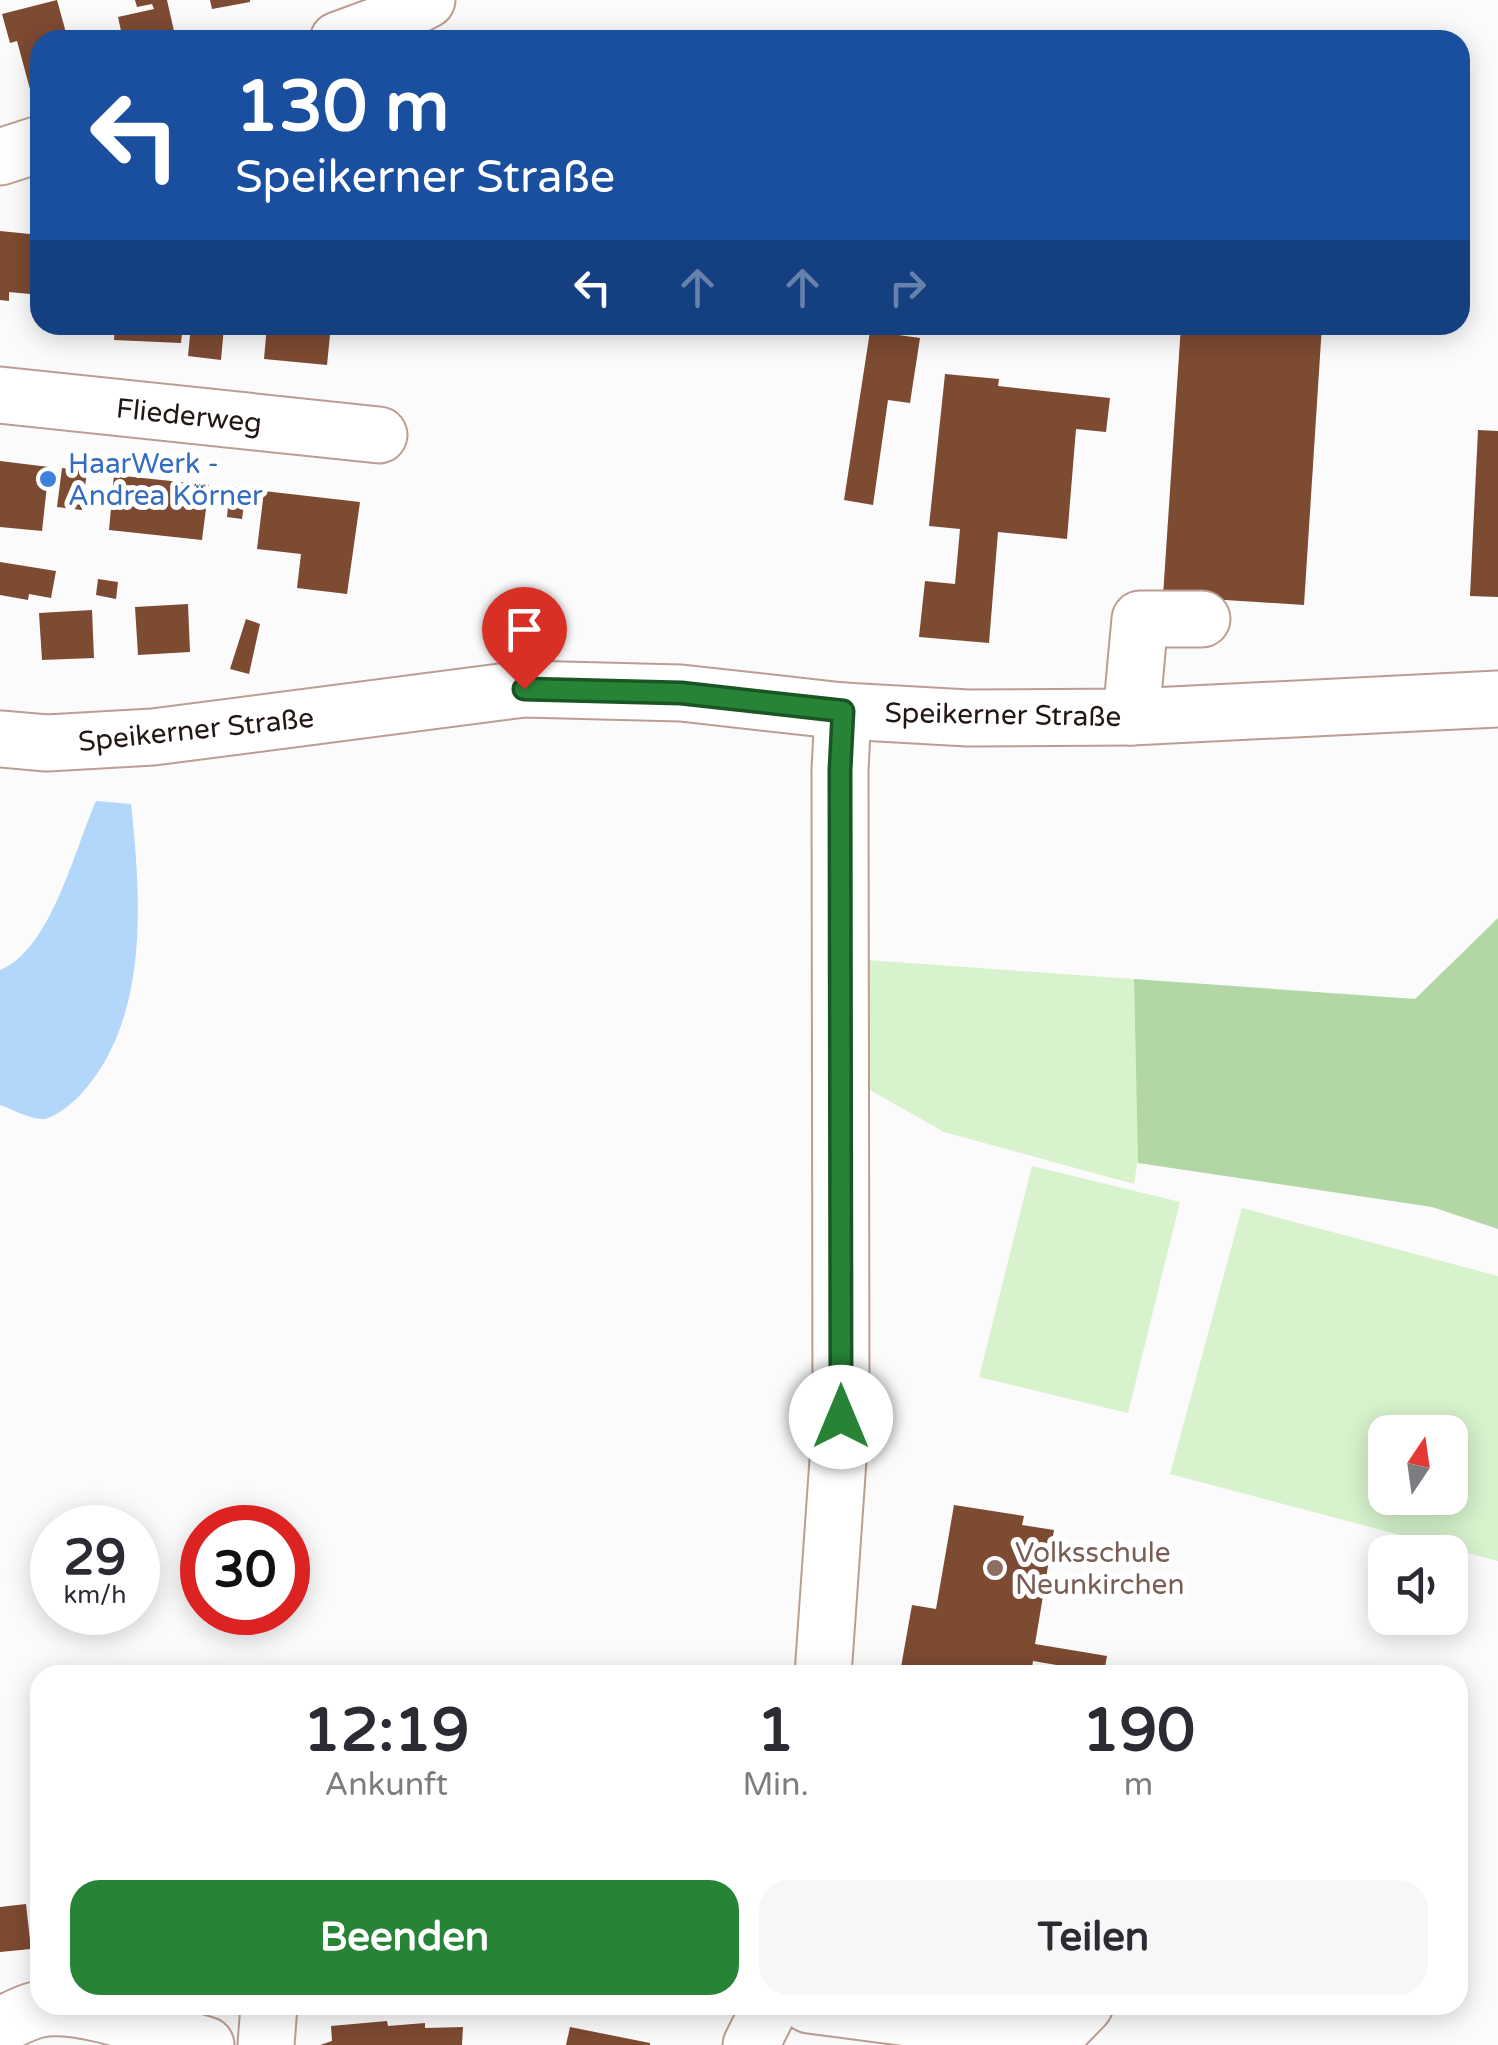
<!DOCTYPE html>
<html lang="de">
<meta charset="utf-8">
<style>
body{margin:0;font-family:"Varela Round",sans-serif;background:#f7f7f7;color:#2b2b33;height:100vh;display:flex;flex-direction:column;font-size:38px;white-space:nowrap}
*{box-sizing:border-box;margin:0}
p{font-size:32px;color:#7c7c81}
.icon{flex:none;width:55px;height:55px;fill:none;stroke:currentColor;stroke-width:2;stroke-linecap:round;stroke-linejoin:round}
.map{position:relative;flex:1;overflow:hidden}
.details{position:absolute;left:30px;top:1665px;width:1438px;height:350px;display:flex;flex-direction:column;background:#fff;border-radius:30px;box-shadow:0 5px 25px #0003}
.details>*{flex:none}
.hud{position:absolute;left:30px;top:30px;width:1440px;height:305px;border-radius:30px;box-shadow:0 5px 25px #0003;background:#1a4fa0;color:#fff;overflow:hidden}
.needle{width:65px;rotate:13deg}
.fabs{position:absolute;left:1368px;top:1415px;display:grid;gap:20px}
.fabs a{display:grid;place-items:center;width:100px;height:100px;border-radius:20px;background:#fff;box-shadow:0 5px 25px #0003;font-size:50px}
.speed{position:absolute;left:30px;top:1505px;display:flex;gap:20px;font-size:50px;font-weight:700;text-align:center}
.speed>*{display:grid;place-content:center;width:130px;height:130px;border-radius:50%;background:#fff;box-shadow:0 5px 25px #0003;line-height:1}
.speed small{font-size:25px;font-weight:400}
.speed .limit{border:15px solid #d22;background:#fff;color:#111}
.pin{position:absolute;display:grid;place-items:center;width:85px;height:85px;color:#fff;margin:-102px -42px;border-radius:50% 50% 50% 0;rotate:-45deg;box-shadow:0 0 10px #0007}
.pin .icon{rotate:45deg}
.me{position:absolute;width:110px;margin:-55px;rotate:0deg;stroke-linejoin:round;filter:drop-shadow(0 0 8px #0008)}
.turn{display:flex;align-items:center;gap:35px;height:210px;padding:0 40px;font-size:45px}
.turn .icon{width:130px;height:130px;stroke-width:2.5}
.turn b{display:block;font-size:70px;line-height:85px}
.lanes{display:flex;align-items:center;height:95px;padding:0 40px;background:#0003;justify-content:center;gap:50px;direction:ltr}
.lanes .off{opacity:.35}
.eta{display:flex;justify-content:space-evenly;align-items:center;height:170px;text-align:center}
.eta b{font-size:60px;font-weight:800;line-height:70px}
.button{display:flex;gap:20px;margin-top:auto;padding:20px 40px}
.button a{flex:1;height:115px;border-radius:30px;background:#278436;color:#fff;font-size:40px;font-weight:800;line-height:115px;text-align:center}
.button a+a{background:#f7f7f7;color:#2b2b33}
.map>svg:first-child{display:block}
.green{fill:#d7f2cd;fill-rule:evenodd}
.forest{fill:#b2d6a4}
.water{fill:#b2d7fb}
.building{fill:#7d4a32}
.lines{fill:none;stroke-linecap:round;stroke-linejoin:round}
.minor-casing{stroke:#ba9e91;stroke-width:59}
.minor{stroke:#fff;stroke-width:55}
.route-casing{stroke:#195623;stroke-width:25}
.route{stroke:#278436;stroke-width:18}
.shop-dot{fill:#3f7fe0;stroke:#fff;stroke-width:4}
.education-dot{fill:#8d6e63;stroke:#fff;stroke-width:4}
.labels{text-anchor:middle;stroke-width:10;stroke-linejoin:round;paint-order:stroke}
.street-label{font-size:28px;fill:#221713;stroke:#fff}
.shop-label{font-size:28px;fill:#366cbe;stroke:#fff;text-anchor:start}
.education-label{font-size:28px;fill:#785e54;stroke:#fff;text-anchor:start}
</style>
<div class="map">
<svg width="1498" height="2045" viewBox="0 0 1498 2045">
<rect width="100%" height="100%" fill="#fbfbfb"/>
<!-- green -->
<g class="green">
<polygon points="852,959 1134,979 1138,1159 1134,1184 944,1132 854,1081"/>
<polygon points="1032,1166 1180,1202 1128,1413 979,1377"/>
<path d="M 1242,1208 L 1498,1276 L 1498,1561 L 1170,1474 ZM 1450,1432 L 1450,1498 L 1385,1498 L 1385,1432 Z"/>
</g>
<!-- forest -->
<polygon class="forest" points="1498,918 1498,1229 1432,1207 1138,1163 1134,979 1415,999"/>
<!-- water -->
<path class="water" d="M 96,801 L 131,804 C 141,899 150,1017 82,1093 C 74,1102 56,1117 44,1119 C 31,1120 12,1109 0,1105 L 0,970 C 51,950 75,848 96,801 Z"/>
<!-- building -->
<g class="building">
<polygon points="57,0 68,40 40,40 40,103 34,104 17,41 10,43 2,14"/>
<polygon points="135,0 167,0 176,40 123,40 118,17 154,9 152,4 137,7"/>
<polygon points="210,0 250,0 250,2 212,9"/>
<polygon points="0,231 40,235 40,295 9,292 9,301 0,300"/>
<polygon points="115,325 183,325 181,343 114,340"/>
<polygon points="191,325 224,327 221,360 188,356"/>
<polygon points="267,325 331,325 327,365 264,359"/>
<polygon points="1181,325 1322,325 1304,605 1163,596"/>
<polygon points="870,331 920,338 910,403 888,400 873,505 844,500"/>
<polygon points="945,374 999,379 998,386 1110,398 1106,432 1076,429 1067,539 998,532 989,643 919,637 925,581 955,584 960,529 929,526"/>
<polygon points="1478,430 1498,431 1498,597 1470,596"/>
<polygon points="0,461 49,467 42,531 0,527"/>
<polygon points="62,468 87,471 82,510 57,507"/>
<polygon points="114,475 209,485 202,540 109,530"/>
<polygon points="230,487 246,489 242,519 227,517"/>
<polygon points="264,491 360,502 347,594 297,588 301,554 257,549"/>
<polygon points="0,562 56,571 51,598 29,594 28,600 0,595"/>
<polygon points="98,579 118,582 116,599 96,595"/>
<polygon points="188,604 190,652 138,655 135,607"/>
<polygon points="92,610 94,658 42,660 39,613"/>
<polygon points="246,619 260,624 249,674 230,669"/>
<polygon points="543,639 560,639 560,652 543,653"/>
<polygon points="954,1505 1024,1516 1022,1525 1054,1530 1035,1644 1107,1656 1105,1667 1137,1675 1086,1675 1086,1670 1033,1661 1031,1675 948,1675 901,1667 912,1605 936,1609"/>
<polygon points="26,1904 31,1949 0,1952 0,1907"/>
<polygon points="387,2021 388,2026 425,2023 425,2028 463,2027 462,2045 320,2045 332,2041 331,2026"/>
<polygon points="570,2027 650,2043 650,2045 566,2045"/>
</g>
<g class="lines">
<!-- minor casing -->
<g class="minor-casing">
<g id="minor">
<polyline points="338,40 376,26 427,0"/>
<polyline points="0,157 40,144"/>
<polyline points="0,395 379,435"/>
<polyline points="1131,717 1140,619 1202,619"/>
<polyline points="0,739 47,743 153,737 524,689 681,693 843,711 968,718 1131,717 1498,699"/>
<polyline points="823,1675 841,1417 840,770 843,711"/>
<polyline points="809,2005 1054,2037 1085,2005"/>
<path d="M 0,2026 C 11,2020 24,2013 36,2010 C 78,1999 163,2033 206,2045"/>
<polyline points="266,2045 269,2005"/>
<polyline points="751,2045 771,2005"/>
</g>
</g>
<!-- minor -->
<use href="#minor" class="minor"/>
</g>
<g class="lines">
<!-- route casing -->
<g class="route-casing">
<polyline id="route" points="524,689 681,693 843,711 840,770 841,1417"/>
</g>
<!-- route -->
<use href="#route" class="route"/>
</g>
<!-- markers -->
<circle class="shop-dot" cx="48" cy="479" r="10"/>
<circle class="education-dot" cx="995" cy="1568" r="10"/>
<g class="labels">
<!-- street labels -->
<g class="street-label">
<text transform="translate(189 415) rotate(6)" y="10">Fliederweg</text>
<text transform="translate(1003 714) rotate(1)" y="10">Speikerner Straße</text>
<text transform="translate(196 729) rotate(-6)" y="10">Speikerner Straße</text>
</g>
<!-- shop labels -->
<g class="shop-label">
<text x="68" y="473">HaarWerk -<tspan x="68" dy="32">Andrea Körner</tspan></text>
</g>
<!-- education labels -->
<g class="education-label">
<text x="1015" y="1562">Volksschule<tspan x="1015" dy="32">Neunkirchen</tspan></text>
</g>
</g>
</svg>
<div class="fabs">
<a><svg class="needle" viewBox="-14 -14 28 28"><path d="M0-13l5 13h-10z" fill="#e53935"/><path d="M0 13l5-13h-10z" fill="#7c7c81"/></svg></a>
<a><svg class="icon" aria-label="sound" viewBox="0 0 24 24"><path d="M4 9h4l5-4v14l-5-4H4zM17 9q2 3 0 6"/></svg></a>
</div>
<div class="speed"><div>29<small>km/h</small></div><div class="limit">30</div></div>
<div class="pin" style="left:524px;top:689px;background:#d93025"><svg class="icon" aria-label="arrive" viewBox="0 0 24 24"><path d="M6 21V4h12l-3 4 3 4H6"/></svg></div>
<svg class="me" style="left:841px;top:1417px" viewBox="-20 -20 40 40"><circle r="19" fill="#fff"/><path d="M0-13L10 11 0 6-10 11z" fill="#278436"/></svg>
<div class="hud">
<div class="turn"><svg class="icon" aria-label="left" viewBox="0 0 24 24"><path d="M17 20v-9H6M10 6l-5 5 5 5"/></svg><div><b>130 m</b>Speikerner Straße</div></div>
<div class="lanes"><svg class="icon" aria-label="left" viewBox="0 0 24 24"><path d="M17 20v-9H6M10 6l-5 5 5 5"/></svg><svg class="icon off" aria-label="ahead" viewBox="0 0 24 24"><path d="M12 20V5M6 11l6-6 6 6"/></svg><svg class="icon off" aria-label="ahead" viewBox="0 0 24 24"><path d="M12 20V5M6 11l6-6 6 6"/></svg><svg class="icon off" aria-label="right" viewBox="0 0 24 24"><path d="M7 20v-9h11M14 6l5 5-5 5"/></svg></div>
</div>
<section class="details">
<div class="eta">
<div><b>12:19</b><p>Ankunft</p></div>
<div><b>1</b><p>Min.</p></div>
<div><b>190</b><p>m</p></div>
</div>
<div class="button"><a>Beenden</a><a>Teilen</a></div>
</section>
</div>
